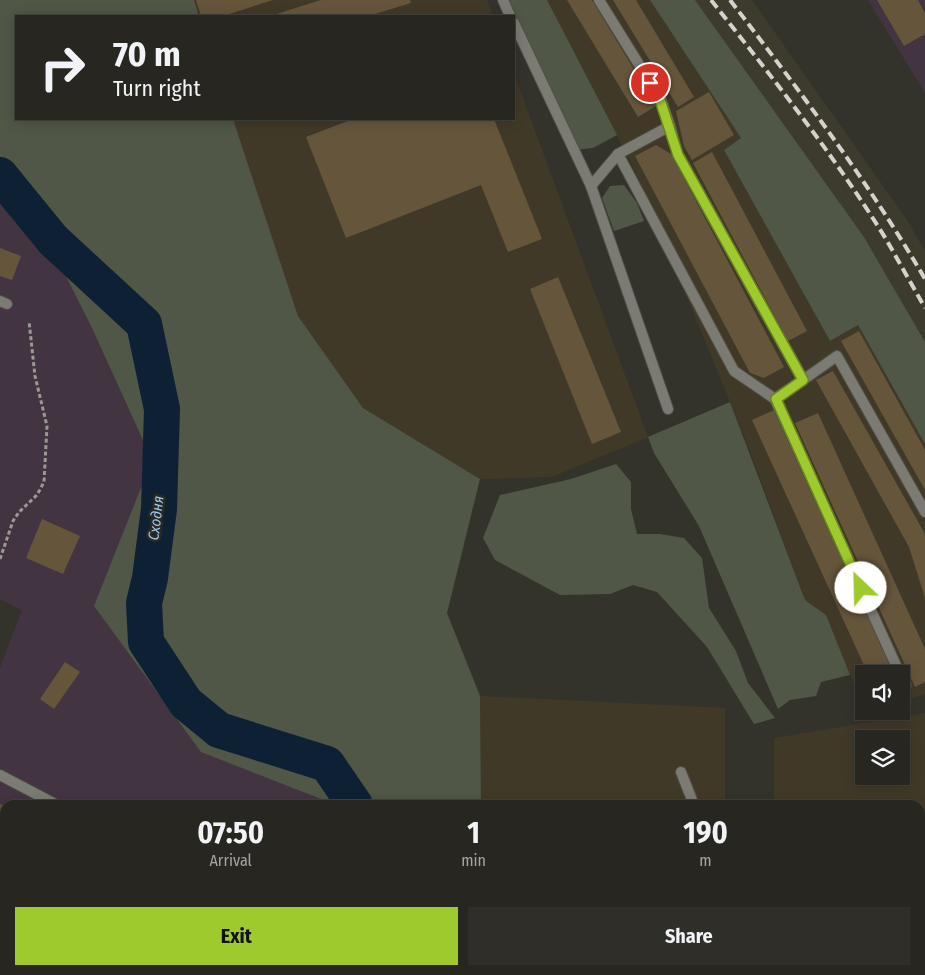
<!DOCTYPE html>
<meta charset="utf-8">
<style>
body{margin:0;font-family:"Fira Sans Condensed",sans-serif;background:#2f2e29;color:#f1f3f6;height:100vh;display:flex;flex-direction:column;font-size:19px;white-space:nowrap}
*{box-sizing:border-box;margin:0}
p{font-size:16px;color:#a4a5a5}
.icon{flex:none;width:28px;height:28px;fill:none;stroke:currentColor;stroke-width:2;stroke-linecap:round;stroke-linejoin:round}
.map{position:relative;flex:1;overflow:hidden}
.panel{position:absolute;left:0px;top:800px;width:925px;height:175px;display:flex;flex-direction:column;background:#272620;border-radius:15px 15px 0 0;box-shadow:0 2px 12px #0003,0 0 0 1px #43433e}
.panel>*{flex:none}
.guide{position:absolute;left:15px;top:15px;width:500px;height:105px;border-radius:0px;box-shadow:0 2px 12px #0003,0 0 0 1px #43433e;background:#272620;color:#f1f3f6;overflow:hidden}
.tools{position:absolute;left:855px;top:665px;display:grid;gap:10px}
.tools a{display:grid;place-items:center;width:55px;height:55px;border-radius:0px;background:#272620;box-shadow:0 2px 12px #0003,0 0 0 1px #43433e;font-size:25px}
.pin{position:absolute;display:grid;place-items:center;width:42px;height:42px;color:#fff;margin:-21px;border:2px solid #fff;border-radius:50%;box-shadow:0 1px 5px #0007}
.me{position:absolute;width:55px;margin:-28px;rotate:336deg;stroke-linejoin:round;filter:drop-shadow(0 0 4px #0008)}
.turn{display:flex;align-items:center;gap:18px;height:105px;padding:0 15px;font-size:22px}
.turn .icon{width:65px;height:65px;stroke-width:2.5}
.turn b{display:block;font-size:35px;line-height:42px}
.eta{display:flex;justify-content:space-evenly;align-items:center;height:85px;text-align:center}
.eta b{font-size:30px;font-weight:700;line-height:35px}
.button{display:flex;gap:10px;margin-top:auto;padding:10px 15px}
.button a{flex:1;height:58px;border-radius:0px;background:#9fca2d;color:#111;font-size:20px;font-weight:700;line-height:58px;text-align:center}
.button a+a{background:#2f2e29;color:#f1f3f6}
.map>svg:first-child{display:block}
.commercial{fill:#433441}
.industrial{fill:#413928;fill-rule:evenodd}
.built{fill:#3d3b2d}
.green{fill:#505747}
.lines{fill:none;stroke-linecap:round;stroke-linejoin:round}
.river{stroke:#0e2134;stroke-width:36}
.building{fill:#65553b}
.service-casing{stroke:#504f49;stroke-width:12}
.path{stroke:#9a9993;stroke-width:3;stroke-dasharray:4 2.5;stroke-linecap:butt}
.service{stroke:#7c7b73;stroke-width:10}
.rail{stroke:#d3d2cd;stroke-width:4;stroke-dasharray:10 5;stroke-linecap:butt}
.route-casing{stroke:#67831d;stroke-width:12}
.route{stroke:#9fca2d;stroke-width:9}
.labels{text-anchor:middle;stroke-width:5;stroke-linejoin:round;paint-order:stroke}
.water-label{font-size:15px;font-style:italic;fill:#a0c8f2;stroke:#2a2922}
</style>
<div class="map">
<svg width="925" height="975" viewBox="0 0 925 975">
<rect width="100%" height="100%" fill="#34332b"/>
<!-- commercial -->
<g class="commercial">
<polygon points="868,0 925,0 925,93"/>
<polygon points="0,185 25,195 91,326 152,460 95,606 322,799 323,805 5,805 5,970 373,970 373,975 0,975 0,668 22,610 0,599"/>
</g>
<!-- industrial -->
<g class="industrial">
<polygon points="194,0 487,0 493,16 199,16"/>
<polygon points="547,0 650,0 741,138 724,150 830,341 858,325 925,444 925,694 901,702 901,674 864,674 864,711 826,615 805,600 747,443 635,171"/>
<polygon points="514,74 648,437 552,477 480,479 363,408 298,316 233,119 514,119"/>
<polygon points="480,696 725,708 725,805 481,805"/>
<path d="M 925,713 L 925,975 L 772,975 L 772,970 L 920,970 L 920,805 L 774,805 L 774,738 ZM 864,739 L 901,739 L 901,776 L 864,776 Z"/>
<rect x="508" y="970" width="216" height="5"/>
</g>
<!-- built -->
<polygon class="built" points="695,0 752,0 907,220 925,251 925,342 864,237"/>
<!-- green -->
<g class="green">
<polygon points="0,0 194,0 199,16 16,16 16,119 233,119 298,316 363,408 480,479 447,613 480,696 481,805 323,805 321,799 201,752 94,606 152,460 91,326 25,195 0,185"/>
<polygon points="509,0 547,0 617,135 593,148 575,150"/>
<polygon points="650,0 695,0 864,237 925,342 925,444 858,325 830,341 724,150 741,138"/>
<polygon points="624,185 637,203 644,221 614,231 602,198 610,186"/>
<polygon points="730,402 805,600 826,615 850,675 821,682 816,696 790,700 778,709 699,526 654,453 648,437"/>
<polygon points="616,464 631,482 631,509 637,534 660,534 684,538 702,558 709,608 736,651 748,683 775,718 754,724 707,647 657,592 633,585 610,594 560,595 495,560 483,538 500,495 571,479"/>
<rect x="373" y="970" width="135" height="5"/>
</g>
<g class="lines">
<!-- river -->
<g class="river">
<polyline points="0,175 53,240 144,324 162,409 159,509 150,578 144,603 146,642 186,703 219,730 327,764 355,805"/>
<polyline points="426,970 427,975"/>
</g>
</g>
<!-- building -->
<g class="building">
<polygon points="196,0 273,0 223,16 201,16"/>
<polygon points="321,0 410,0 411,3 368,16 270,16"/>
<polygon points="567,0 592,0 656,106 638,117"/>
<polygon points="613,0 636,0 694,97 678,107"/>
<polygon points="877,0 918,0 925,13 925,34 904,46"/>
<polygon points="709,92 734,135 692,160 684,146 676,111"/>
<polygon points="353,119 494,119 542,239 508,252 481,185 346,238 306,137"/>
<polygon points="656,145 671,154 784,367 764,378 750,373 635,156"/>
<polygon points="712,152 807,331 788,341 693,163"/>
<polygon points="0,248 21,256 12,280 0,276"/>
<polygon points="558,277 621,432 592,444 530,289"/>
<polygon points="859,331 925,450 925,490 841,341"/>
<polygon points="833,371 925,534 925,598 909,547 816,380"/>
<polygon points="774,410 895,674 868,674 752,420"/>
<polygon points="818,413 925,649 925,682 915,687 795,423"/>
<polygon points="42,519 80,536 63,574 26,558"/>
<polygon points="65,662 80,672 54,709 40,699"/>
<polygon points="0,804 5,806 5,848 0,846"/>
<polygon points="0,880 5,882 5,970 25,970 23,975 0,975"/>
<rect x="920" y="896" width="5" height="62"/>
<polygon points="90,970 150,970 147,975 87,975"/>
<polygon points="226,970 267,970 264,975 223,975"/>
<polygon points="310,970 340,970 341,975 311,975"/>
<rect x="592" y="970" width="93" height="5"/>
</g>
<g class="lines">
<!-- service casing -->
<g class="service-casing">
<g id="service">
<polyline points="503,0 510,16"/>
<polyline points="514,23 591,186 668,409"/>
<polyline points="670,126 678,155 803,380 837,356 925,512"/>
<polyline points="618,154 734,371 775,399"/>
<polyline points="591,186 618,154 670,126 661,100 599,0"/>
<polyline points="0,301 7,304"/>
<polyline points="803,380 775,399 900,674"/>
<polyline points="901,675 906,685"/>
<polyline points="681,772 694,805"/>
<polyline points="0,775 57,805"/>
<polyline points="0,859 5,861"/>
<polyline points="743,970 744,975"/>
<polyline points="36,975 39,970"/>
<polyline points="213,975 215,970"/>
<polyline points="535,975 539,970"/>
<polyline points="705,975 705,970"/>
</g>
</g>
<!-- path -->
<polyline class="path" points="0,559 13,521 19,512 37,495 44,482 47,426 35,376 29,321"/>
<!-- service -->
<use href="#service" class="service"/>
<!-- rail -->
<g class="rail">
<path d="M 711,0 C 772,77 834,155 886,239 C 899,262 912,285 925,308"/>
<path d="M 730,0 C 799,90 868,181 925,279"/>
</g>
</g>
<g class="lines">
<!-- route casing -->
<g class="route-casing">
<polyline id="route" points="650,83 660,100 678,155 803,380 776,399 861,588"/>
</g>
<!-- route -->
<use href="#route" class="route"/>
</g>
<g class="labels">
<!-- water labels -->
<g class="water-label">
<text transform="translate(156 518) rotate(-83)" y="5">Сходня</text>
</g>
</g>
</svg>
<div class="tools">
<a><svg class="icon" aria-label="sound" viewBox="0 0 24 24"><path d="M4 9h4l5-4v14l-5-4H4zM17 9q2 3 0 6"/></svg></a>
<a><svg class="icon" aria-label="layers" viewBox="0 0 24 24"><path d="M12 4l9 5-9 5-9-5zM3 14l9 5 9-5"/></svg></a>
</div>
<div class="pin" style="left:650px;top:83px;background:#d93025"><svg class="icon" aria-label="arrive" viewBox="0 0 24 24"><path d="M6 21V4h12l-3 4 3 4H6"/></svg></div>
<svg class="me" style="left:861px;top:588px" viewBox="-20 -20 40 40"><circle r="19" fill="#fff"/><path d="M0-13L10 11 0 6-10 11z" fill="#9fca2d"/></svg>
<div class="guide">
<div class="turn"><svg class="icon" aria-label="right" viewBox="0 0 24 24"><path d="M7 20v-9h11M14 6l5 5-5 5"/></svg><div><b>70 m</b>Turn right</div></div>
</div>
<section class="panel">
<div class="eta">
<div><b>07:50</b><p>Arrival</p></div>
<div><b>1</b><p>min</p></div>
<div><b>190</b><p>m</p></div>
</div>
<div class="button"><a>Exit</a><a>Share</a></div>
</section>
</div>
